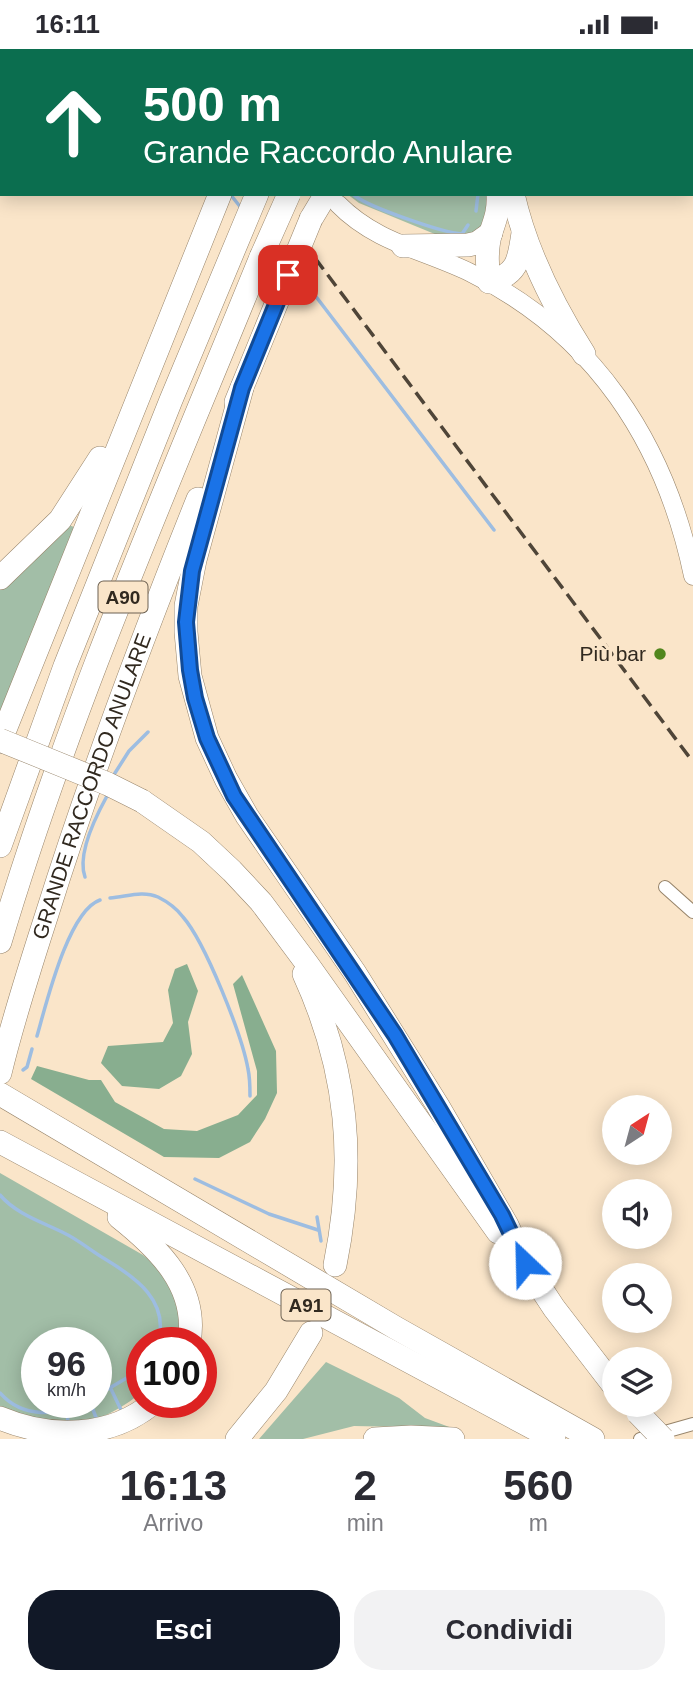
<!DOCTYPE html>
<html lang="it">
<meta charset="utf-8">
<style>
body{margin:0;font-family:Arial,sans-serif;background:#f2f2f3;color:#2b2b33;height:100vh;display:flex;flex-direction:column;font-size:26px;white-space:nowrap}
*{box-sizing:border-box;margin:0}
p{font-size:23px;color:#7c7c81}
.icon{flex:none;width:38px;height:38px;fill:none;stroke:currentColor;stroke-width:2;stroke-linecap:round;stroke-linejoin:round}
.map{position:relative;height:1390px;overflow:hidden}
.side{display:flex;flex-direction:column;background:#fff;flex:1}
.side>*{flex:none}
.guide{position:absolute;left:0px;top:0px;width:693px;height:147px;box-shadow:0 4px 18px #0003;background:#0b6e4f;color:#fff;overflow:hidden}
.needle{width:46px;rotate:36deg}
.controls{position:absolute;left:602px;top:1046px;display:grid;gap:14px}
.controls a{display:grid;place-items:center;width:70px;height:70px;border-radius:50%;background:#fff;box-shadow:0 4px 18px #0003;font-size:35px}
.speed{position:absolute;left:21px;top:1278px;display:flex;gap:14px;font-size:35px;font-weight:700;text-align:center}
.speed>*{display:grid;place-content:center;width:91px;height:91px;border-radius:50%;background:#fff;box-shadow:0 4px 18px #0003;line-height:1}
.speed small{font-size:18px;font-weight:400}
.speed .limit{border:10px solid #d22;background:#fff;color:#111}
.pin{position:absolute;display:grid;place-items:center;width:60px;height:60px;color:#fff;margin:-30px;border-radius:14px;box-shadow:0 4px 10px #0006}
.me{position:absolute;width:77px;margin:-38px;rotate:336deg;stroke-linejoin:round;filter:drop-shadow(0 0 5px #0008)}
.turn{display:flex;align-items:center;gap:24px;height:147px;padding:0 28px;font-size:32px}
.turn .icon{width:91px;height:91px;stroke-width:2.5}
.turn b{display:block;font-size:49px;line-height:60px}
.eta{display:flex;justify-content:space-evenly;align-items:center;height:119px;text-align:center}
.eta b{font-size:42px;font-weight:700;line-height:49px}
.action{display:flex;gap:14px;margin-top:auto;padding:14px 28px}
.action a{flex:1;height:80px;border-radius:28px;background:#111827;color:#fff;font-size:28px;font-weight:700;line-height:80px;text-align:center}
.action a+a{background:#f2f2f3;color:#2b2b33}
.status{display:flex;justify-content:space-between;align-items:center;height:49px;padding:0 35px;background:#fff;direction:ltr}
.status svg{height:19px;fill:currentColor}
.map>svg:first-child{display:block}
.green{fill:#a2bea7;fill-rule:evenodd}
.forest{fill:#88ae8f}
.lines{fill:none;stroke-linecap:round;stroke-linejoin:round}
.stream{stroke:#9dbde1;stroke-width:3.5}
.minor-casing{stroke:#97846a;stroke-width:14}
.secondary-casing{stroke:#97846a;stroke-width:19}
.motorway-casing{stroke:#97846a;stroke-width:24}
.minor{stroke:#fff;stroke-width:12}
.secondary{stroke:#fff;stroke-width:18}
.motorway{stroke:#fff;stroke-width:23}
.rail{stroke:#4f4538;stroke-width:3.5;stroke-dasharray:14 7;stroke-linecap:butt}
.motorway-bridge-casing{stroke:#97846a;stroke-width:24;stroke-linecap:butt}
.motorway-bridge{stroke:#fff;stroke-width:23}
.route-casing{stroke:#114b97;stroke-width:18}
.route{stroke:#1a73e8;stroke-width:12}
.poi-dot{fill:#51861d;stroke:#fae5c9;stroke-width:2.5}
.labels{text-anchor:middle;stroke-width:7;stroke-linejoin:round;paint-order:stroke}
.shield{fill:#fae5c9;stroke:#6d6152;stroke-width:2}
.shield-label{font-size:19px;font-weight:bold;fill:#31291f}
.poi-label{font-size:21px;fill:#31291f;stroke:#fae5c9;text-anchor:end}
.street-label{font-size:21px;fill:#31291f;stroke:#fae5c9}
</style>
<div class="status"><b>16:11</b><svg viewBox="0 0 49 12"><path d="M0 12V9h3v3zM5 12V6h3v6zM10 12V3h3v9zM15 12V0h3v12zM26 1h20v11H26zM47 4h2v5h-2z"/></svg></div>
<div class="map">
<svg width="693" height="1390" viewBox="0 0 693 1390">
<rect width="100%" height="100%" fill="#fae5c9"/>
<!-- green -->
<g class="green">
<polygon points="347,145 491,145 489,170 476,185 442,188 359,154"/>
<polygon points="66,475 74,478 0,664 0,535"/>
<path d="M 0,1124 L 143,1206 L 159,1219 L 178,1247 L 181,1286 L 178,1293 L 142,1293 L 142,1343 C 122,1360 90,1377 63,1378 C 49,1378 15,1363 0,1359 ZM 37,1293 L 96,1293 L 96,1353 L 37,1353 Z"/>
<polygon points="326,1313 399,1349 425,1369 452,1379 354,1377 303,1390 259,1390"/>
</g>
<!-- forest -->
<g class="forest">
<polygon points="187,915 198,942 188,973 192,1005 181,1027 159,1040 122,1037 101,1014 108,997 163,993 173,974 168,941 175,920"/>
<polygon points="242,926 276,1002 277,1044 265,1070 250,1093 219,1109 164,1108 31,1030 37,1017 89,1031 101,1031 115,1053 164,1080 197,1082 238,1066 257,1046 257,1022 233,935"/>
</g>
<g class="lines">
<!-- stream -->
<g class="stream">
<polyline points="97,0 99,2"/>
<polyline points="230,145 242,160"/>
<path d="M 353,145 C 364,157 444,184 462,185 L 468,176"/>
<polyline points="476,162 478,145"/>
<polyline points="275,197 286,210"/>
<polyline points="298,224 494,481"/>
<polyline points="115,724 129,702 148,683"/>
<path d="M 85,828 C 77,806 96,767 107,747"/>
<path d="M 110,849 C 126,848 142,841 158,848 C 166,852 177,860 183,868 C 205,893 242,986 248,1020 C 250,1029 250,1038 250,1047"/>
<path d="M 37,987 C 46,956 68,862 100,851"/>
<polyline points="23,1021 27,1018 32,1000"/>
<polyline points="195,1130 269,1165 318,1181"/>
<path d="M 0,1146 C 16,1165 42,1173 64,1184 C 79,1191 91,1202 105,1210 C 135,1228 170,1252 158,1293"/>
<polyline points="317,1168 321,1192"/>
<polyline points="131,1328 142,1340"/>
<polyline points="111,1340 123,1365"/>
<path d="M 0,1344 C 23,1370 56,1367 86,1353"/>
<polyline points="96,1347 142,1320"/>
<polyline points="90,1353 97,1371"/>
<polyline points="67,1360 68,1375"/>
</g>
<!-- minor casing -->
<g class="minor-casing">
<g id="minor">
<polyline points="630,0 631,2"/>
<polyline points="691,64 693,65"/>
<polyline points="665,838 693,863"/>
<polyline points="640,1390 693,1375"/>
</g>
</g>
<!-- secondary casing -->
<g class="secondary-casing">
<g id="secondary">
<polyline points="219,0 220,2"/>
<path d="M 338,155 C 375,193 423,201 469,223 C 594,284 665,393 693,527"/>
</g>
</g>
<!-- motorway casing -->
<g class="motorway-casing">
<g id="motorway">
<polyline points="477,0 477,2"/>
<polyline points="280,2 281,0"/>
<polyline points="317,2 318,0"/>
<polyline points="350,2 350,0"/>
<polyline points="383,2 383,0"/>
<path d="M 498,145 C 499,160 496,169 491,183 C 486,199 487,218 489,233 C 518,226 519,211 523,184"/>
<path d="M 513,145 C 526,203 553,256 584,305"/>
<polyline points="311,170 326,145"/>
<polyline points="403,197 468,196 477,194 491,184"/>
<polyline points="242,339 195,511 186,557 186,583 190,627 207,689 226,730 247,767 355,924 438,1057 507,1176 525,1215 554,1259 614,1337"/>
<polyline points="236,353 288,226"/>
<polyline points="0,529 60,471 100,409"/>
<polyline points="0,693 220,145"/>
<polyline points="142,752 201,793 232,822 261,853 308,916 498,1183"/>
<polyline points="0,797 65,617 171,351 257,145"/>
<path d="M 0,893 C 70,658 169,434 261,208"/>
<path d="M 304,925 C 348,1021 356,1113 335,1216"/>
<path id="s1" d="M 0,1024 C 13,970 30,918 47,865 C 91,725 143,587 198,450"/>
<polyline points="0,1045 396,1279 593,1390"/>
<polyline points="0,1093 554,1390"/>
<path d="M 119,1168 C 158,1199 199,1238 189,1293"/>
<path d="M 0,1369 C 50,1390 111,1390 154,1353"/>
<polyline points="237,1390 276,1342 311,1284"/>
<polyline points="375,1390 411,1388 453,1390"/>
</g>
</g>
<!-- minor -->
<use href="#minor" class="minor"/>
<!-- secondary -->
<use href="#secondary" class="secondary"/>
<!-- motorway -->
<use href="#motorway" class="motorway"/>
<!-- rail -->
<g class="rail">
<polyline points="148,0 150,2"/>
<polyline points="315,209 693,713"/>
</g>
<!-- motorway-bridge casing -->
<g class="motorway-bridge-casing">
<g id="motorway-bridge">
<polyline points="261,208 289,145"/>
<polyline points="288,226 311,170"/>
<polyline points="0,691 108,735 142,752"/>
<polyline points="638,1364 663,1390"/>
</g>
</g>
<!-- motorway-bridge -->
<use href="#motorway-bridge" class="motorway-bridge"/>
</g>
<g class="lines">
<!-- route casing -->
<g class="route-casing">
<polyline id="route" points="288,226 242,339 192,522 186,573 190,621 195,649 207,689 234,747 395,986 502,1166 525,1214"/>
</g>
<!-- route -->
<use href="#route" class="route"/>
</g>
<!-- markers -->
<circle class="poi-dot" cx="660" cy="605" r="7"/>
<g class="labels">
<!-- shield labels -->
<g class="shield">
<rect x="98.5" y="532.5" width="49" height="31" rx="5"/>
<rect x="281.5" y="1240.5" width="49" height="31" rx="5"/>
</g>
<g class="shield-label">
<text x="123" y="555">A90</text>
<text x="306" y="1263">A91</text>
</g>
<!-- poi labels -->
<g class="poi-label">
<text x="646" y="612">Più bar</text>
</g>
<!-- street labels -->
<g class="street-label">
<text dy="7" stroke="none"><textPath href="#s1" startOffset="301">GRANDE RACCORDO ANULARE</textPath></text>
</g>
</g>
</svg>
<div class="controls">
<a><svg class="needle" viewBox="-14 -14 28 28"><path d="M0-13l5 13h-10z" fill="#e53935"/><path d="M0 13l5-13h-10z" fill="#7c7c81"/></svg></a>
<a><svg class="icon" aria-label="sound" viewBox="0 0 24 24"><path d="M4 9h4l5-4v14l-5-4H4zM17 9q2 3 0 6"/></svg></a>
<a><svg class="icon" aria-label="search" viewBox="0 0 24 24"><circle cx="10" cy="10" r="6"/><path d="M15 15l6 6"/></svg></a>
<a><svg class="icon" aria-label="layers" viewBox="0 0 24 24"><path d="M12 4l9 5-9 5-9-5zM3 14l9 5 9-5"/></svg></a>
</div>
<div class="speed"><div>96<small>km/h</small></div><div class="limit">100</div></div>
<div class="pin" style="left:288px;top:226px;background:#d93025"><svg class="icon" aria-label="arrive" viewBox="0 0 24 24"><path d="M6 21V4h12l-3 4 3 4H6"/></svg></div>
<svg class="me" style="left:525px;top:1214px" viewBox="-20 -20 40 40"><circle r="19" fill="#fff"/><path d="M0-13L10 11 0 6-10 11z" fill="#1a73e8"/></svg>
<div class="guide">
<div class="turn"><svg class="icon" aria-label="ahead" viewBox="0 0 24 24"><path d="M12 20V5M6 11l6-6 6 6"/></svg><div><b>500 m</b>Grande Raccordo Anulare</div></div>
</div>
</div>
<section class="side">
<div class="eta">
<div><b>16:13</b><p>Arrivo</p></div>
<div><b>2</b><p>min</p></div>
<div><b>560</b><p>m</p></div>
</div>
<div class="action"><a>Esci</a><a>Condividi</a></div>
</section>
